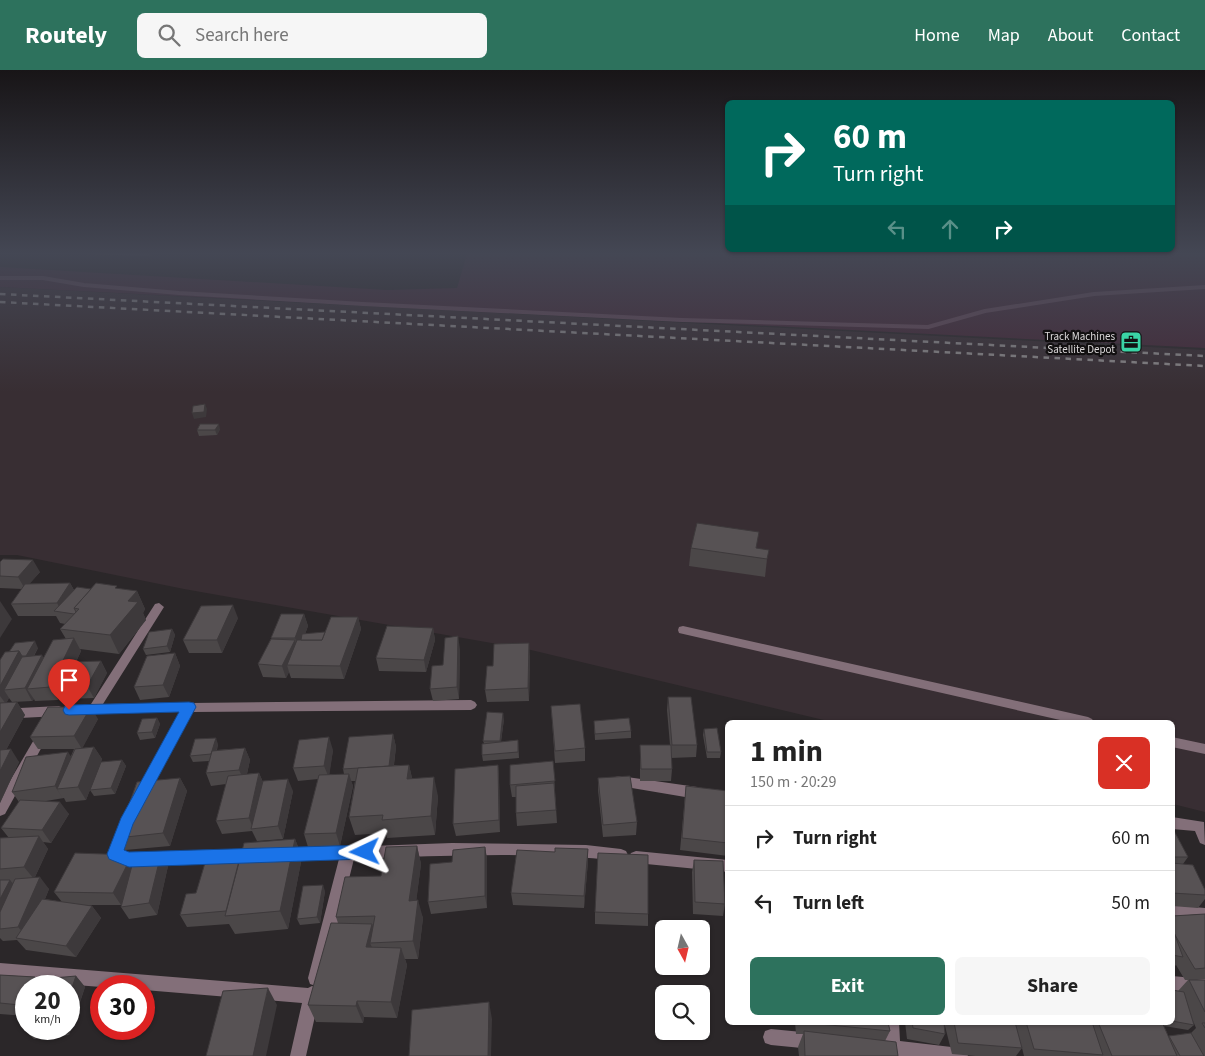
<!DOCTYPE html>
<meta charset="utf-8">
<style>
body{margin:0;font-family:"Source Sans 3",sans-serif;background:#f6f6f6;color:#222;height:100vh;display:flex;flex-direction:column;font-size:19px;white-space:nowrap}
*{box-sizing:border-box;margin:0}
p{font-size:16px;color:#767676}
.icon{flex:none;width:28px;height:28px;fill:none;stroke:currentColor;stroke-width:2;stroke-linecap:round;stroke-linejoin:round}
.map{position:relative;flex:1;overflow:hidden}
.panel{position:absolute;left:725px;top:650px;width:450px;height:305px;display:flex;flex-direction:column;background:#fff;border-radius:8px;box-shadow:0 1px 4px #0004}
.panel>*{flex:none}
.banner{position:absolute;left:725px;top:30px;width:450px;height:152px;border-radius:8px;box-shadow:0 1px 4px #0004;background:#00695c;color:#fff;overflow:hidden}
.needle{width:32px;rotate:172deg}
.tools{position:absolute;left:655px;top:850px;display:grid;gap:10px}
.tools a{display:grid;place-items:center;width:55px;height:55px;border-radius:8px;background:#fff;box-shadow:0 1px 4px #0004;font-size:25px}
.speed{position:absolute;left:15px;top:905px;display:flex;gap:10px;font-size:25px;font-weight:700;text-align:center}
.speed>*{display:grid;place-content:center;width:65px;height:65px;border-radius:50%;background:#fff;box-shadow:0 1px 4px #0004;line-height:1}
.speed small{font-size:12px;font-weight:400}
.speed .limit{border:8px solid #d22;background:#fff;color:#111}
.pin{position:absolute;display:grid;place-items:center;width:42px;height:42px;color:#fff;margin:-51px -21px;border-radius:50% 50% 50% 0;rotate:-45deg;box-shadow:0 0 5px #0007}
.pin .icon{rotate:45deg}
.me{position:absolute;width:55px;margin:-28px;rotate:268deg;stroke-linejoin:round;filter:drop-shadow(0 0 4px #0008)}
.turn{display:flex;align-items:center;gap:18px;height:105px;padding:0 25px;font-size:22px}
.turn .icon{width:65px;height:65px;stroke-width:2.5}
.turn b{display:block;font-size:35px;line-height:42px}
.lanes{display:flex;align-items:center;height:48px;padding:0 25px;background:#0003;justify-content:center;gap:25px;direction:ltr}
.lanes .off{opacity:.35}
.round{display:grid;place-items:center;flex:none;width:52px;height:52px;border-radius:8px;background:#f6f6f6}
.headline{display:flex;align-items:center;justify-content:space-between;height:85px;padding:0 25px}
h1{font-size:30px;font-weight:700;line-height:38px}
.action{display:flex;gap:10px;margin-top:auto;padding:10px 25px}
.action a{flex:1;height:58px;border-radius:8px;background:#2d725d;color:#fff;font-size:20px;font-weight:700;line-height:58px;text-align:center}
.action a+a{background:#f6f6f6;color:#222}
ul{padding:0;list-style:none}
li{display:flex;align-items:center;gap:15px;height:65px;padding:0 25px;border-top:1px solid #e0e0e0}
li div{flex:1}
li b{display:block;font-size:19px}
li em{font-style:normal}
header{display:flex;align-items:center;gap:30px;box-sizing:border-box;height:70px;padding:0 25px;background:#2d725d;color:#fff}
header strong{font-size:24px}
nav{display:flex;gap:28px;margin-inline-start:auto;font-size:18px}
.search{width:350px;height:45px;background:#f6f6f6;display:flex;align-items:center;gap:12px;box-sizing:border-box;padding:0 18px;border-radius:8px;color:#767676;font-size:19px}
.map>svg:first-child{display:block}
.built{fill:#382e33}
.green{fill:#432937}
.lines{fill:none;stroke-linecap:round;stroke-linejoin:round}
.stream{stroke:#624857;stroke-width:4}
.street{fill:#836f79;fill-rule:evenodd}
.rail{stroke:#888586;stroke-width:2.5;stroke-dasharray:5.5 5.5;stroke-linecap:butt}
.wall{fill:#4b4748;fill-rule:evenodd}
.shaded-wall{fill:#3d393b}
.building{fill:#575254;stroke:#3d393b}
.route{fill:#1a73e8;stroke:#114b97}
.labels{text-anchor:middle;stroke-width:4.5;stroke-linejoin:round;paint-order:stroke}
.far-poi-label{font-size:11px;fill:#dbd8d9;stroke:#121011;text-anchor:end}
</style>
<header>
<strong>Routely</strong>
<div class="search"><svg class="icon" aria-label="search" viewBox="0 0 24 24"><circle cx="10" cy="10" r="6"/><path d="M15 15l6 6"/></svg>Search here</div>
<nav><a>Home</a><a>Map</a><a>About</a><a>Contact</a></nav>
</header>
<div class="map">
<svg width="1205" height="986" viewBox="0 0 1205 986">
<rect width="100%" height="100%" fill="#2b2729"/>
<!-- built -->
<polygon class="built" points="0,217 1205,280 1205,742 1173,734 1172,652 832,652 531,580 184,519 17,485 0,485"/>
<!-- green -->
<polygon class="green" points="467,184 1205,184 1205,278 0,217 0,197 387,220 457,218"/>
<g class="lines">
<!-- stream -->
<polyline class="stream" points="0,208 43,208 84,215 179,223 363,234 682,250 928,257 985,241 1094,224 1205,217"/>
<!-- street -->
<g class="street">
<polygon points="159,533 164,537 103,634 471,630 475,632 477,635 475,638 471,640 193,642 147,727 142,729 137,727 135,723 180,642 78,644 74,642 72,639 74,636 91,634 155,534"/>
<polygon points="683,556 1088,647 1092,649 1094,652 1069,652 679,563 678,560 679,557"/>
<polygon points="59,636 63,638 65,641 63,644 59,646 0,649 0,639"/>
<polygon points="43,659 47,661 49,664 5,744 0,746 0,728 39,661"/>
<polygon points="1172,667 1205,674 1205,684 1172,677"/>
<polygon points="620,706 697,717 702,719 704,723 702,727 697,729 620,716 615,715 614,711 615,707"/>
<polygon points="1172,747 1204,752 1205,775 1200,773 1195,761 1172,759"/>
<polygon points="124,754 129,756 131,760 123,781 134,785 136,789 134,793 129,795 110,788 108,784 119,756"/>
<path d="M 452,773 L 586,775 L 621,779 L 626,781 L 628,785 L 626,789 L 621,791 C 533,781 442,786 354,789 L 324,908 L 322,914 L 316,916 L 310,914 L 308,908 L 339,789 L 289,791 L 284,789 L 282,785 L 284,781 L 289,779 Z"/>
<polygon points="254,780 259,782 261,786 259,790 254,792 151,795 146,793 144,789 146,785 151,783"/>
<polygon points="636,781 728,790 728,802 636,793 631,791 629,787 631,783"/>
<polygon points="1172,835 1205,838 1205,852 1172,849"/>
<polygon points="0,893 308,918 312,916 318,918 320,924 306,986 290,986 302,933 144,920 144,916 101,917 0,909"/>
<polygon points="1172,906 1205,909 1205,925 1172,922"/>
<polygon points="883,952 899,952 900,971 960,978 966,980 968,986 883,986 878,984 876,978 878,972 884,970"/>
<polygon points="771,959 812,963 818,965 820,971 818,977 812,979 771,975 765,973 763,967 765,961"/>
</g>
<!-- rail -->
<g class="rail">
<polyline points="0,224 1205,286"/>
<polyline points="0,232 1205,296"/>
</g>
</g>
<!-- wall -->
<g class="wall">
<polygon points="84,184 151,184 149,186"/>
<polygon points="220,359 217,365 199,366 197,360"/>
<polygon points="691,478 756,478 767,489 765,507 689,496"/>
<path d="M 0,492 L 40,502 L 29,514 L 70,513 L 74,520 L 119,519 L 137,521 L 145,539 L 143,543 L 146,550 L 119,584 L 80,579 L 81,581 L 76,592 L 101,591 L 107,603 L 94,628 L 64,629 L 60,623 L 58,630 L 35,631 L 34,629 L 32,631 L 13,632 L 17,632 L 25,645 L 6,680 L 19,692 L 0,733 L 0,590 L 38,578 L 34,586 L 43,588 L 66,569 L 60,559 L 65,554 L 60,553 L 56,546 L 18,546 L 11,534 L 22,519 L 0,518 ZM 9,628 L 12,632 L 6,633 Z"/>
<polygon points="304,544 308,556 305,564 325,562 358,547 361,559 344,609 291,608 289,602 286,608 263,607 258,594 272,569 271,568"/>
<polygon points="238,548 222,583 189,583 183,570"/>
<polygon points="433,558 435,570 426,602 379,601 376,588"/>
<polygon points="172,559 175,565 170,582 146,585 143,579"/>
<polygon points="460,579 459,629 433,631 430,619 443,595"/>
<polygon points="175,583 180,596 169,627 140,630 134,617"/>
<polygon points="530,586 529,631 487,632 485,620 493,596"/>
<polygon points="668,627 697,675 696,687 671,688 672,699 671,711 640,711 640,675 670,675 667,640"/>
<polygon points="551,636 585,678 585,691 555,693"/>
<polygon points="157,648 160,654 155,668 140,670 137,663"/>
<polygon points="98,649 82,678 94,677 102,689 86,730 66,732 64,728 46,731 69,744 51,773 43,772 48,779 35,807 49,819 45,829 62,832 54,822 134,788 168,796 157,845 129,849 121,837 121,835 83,835 92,836 101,848 76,887 26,880 17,870 3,871 0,868 0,768 9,768 1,758 19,732 12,722 71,686 74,679 38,679 30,667"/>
<polygon points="504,649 501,672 518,670 519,688 483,691 482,685 484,673 483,671"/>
<polygon points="594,651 631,661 631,668 595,670"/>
<polygon points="704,659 721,682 720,688 707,688 703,665"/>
<polygon points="393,664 396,677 394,695 409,695 412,708 438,726 435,765 387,768 386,763 355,765 349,747 355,711 351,711 353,716 340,776 308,777 304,764 318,709 298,711 293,698 333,680 329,704 344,704 343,699"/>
<polygon points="218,674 217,680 245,678 250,690 247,704 259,703 263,712 293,721 283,769 257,771 252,761 222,764 216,751 226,714 211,716 206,703 209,691 193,692 190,686"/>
<polygon points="122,690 126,696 115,724 94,726 90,720"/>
<polygon points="553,691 557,753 517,756 516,743 516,727 512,727 510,715"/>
<polygon points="498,695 499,708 500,762 456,766 453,754"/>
<polygon points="180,708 187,721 170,776 125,780 117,768"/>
<polygon points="598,708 637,752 636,765 603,767 598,720"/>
<polygon points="686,716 728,721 728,786 680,780"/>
<polygon points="1172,757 1188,787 1183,794 1205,820 1205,829 1198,838 1172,836"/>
<polygon points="295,769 302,787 288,859 235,864 229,854 187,857 180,845 196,823 239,791"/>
<polygon points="417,776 421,794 416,831 423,848 418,889 405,889 407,895 397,948 364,947 363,953 316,952 308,935 338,853 336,847 381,806"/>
<polygon points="485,777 487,789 487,838 431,844 428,832 452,792"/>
<polygon points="588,779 588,791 584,838 513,835 511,823 555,782"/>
<polygon points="694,790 725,834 723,846 693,844 692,802"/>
<polygon points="325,821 320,853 300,855 297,849"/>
<polygon points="595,842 648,844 648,856 595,854"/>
<path d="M 1205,844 L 1205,909 L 1197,910 L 1205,910 L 1205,986 L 1024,986 L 1022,978 L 1016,986 L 975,986 L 952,984 L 944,952 L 1172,952 L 1172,920 L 1178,921 L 1188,910 L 1185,910 L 1176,895 L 1172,899 L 1172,846 ZM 1193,951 L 1196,958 L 1191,963 L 1168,966 L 1164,956 L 1188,960 L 1194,955 Z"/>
<polygon points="0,905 35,907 40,913 76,906 85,917 69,965 34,969 23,958 26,949 26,959 69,959 26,916 26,946 0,944"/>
<polygon points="795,952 888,952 890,961 885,971 898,986 799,986 798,977 803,964 796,964"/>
<polygon points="905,952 944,952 945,964 939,975 907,969"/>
</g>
<!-- shaded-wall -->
<g class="shaded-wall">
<polygon points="205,334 207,339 206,347 194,349 192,343"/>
<polygon points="219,354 220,359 217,365 215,360"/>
<polygon points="33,490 40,502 25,519 18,507"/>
<polygon points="70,513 77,526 62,542 57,533"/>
<polygon points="137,521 145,539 143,543 146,550 119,584 110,565 128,531"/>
<polygon points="0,531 12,549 0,568"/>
<polygon points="233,535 238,548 222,583 217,570"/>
<polygon points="304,544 308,556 299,580 295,568"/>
<polygon points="358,547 361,559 344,609 340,596"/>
<polygon points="433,558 435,570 426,602 424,590"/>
<polygon points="172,559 175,565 170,582 167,576"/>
<polygon points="458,566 460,579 459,629 457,617"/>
<polygon points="74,568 81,581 64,616 56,616 60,623 58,630 50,617"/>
<polygon points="295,570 299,582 287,595 289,602 286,608 282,596"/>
<polygon points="35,571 38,578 30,592 26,586"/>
<polygon points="529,573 530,586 529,631 528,618"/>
<polygon points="19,581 27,594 4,620 9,628 6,634 0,626 0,616"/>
<polygon points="175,583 180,596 169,627 163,615"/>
<polygon points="42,585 49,598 27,619 34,629 32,631 25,618"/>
<polygon points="101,591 107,603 94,628 87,616"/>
<polygon points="17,632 25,645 0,691 0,662"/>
<polygon points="91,637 98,649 82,679 74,666"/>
<polygon points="503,643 504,649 500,677 500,671"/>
<polygon points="157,648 160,654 155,668 152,662"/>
<polygon points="393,664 396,677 392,708 389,696"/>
<polygon points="329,667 333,680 329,708 324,696"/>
<polygon points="216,668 218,674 214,690 211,684"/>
<polygon points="94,677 102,689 86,730 78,717"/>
<polygon points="245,678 250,690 245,712 239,700"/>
<polygon points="11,679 19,692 0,733 0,701"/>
<polygon points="68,682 76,694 57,719 63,729 55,716"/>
<polygon points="122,690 126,696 115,724 111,718"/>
<polygon points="409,695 413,713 407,709"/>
<polygon points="498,695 499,708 500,762 499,750"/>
<polygon points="259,703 264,715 253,758 249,748"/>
<polygon points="349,704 353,716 340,776 336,763"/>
<polygon points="434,707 438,726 435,765 431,746"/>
<polygon points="180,708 187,721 170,776 163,763"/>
<polygon points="288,709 293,721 283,769 278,756"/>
<polygon points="60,732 69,744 51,773 42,760"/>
<polygon points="39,766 48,779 34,809 24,797"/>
<polygon points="295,769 302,787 288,859 280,841"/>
<polygon points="417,776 421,794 414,849 409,831"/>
<polygon points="485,777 487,789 487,838 485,826"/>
<polygon points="588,779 588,791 584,838 584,826"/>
<polygon points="161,784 168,796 157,845 149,833"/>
<polygon points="132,785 140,797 121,835 113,823"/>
<polygon points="40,807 49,819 29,869 18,857"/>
<polygon points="10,810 20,822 0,852 0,829"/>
<polygon points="323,815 325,821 320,853 317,847"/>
<polygon points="418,830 423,848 418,889 413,871"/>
<polygon points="92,836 101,848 76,887 66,876"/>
<polygon points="372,854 378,871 370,873 375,884 366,877"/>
<polygon points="401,878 407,895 397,948 391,932"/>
<polygon points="76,906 85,917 69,965 63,959 69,959 69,926"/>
<polygon points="35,907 43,916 30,916"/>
<polygon points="268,918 277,935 266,986 253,986"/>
<polygon points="26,923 26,942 20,935"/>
<polygon points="357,931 364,947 363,953 356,936"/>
<polygon points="489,932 492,949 491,986 488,986"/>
</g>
<!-- building -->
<g class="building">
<polygon points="205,334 204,342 192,343 193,336"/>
<polygon points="200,354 219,354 215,360 197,360"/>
<polygon points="697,453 759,462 756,478 769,480 767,489 691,478"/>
<polygon points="3,489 33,490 18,507 0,506 0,492"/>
<polygon points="70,513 57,533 11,534 25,514"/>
<polygon points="96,513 117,516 115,518 137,521 128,531 138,532 110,565 60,559 79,539 74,538"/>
<polygon points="77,517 91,519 74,538 76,542 74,544 54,541"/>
<polygon points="233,535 217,570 183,570 201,536"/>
<polygon points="281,544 304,544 295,568 271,568"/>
<polygon points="331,547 358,547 340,596 287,595 297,570 322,570"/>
<polygon points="387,556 433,558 424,590 376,588"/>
<polygon points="172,559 167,576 143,579 149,562"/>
<polygon points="325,562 322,570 301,570 302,564"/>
<polygon points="458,566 457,617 430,619 432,596 443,595 445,568"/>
<polygon points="74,568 50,617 27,619 53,570"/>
<polygon points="271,569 295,570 282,596 258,594"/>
<polygon points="35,571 26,586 22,586 19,581 9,582 15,573"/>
<polygon points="529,573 528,618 485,620 487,596 493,596 494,574"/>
<polygon points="19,581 0,616 0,590 5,582"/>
<polygon points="175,583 163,615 134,617 147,586"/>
<polygon points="42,585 25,618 4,620 22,587"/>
<polygon points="101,591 87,616 56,616 70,592"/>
<polygon points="668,627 691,627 697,675 672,675"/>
<polygon points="17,632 0,662 0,633"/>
<polygon points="580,634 585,678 555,681 551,636"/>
<polygon points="48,637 91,637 74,666 30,667"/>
<polygon points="487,642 503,643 500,671 483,671"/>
<polygon points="157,648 152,662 137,663 142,649"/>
<polygon points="629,648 631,661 595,664 594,651"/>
<polygon points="717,658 721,682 707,682 704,659"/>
<polygon points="393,664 389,696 343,699 349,667"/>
<polygon points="329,667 324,696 293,698 299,670"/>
<polygon points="216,668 211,684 190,686 195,669"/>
<polygon points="518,670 518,682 482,685 482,674"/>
<polygon points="640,675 671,675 672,699 641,699"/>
<polygon points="94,677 78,717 57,719 75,679"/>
<polygon points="245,678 239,700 206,703 212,681"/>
<polygon points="11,679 0,701 0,680"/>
<polygon points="68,682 55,716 12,722 26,687"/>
<polygon points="122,690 111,718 90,720 101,692"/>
<polygon points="553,691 555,711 510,715 510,695"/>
<polygon points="409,695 407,709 434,707 431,746 382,750 383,745 349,747 358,698"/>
<polygon points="498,695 499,750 453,754 455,699"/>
<polygon points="259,703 249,748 216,751 228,706"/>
<polygon points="349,704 336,763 304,764 319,705"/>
<polygon points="630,706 637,752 603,755 598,708"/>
<polygon points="180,708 163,763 117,768 137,712"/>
<polygon points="288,709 278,756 251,759 263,711"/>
<polygon points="554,713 556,740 516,743 516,716"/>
<polygon points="686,716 728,721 728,773 682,768"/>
<polygon points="20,730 60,732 42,760 1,758"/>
<polygon points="1172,757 1188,787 1172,787"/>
<polygon points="39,766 24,797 0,799 0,768"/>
<polygon points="295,769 280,841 225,846 244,773"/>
<polygon points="417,776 409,831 418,830 413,871 370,873 375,846 336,847 345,807 381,806 386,777"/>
<polygon points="485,777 485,826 428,832 430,794 452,792 453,780"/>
<polygon points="555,778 588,779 584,826 511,823 517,780 555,782"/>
<polygon points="75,783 132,785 113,823 54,822"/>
<polygon points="598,783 648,785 648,844 595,842"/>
<polygon points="161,784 149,833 121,837 134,788"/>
<polygon points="694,790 723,791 725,834 695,832"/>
<polygon points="239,791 226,841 180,845 186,824 196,823 205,793"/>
<polygon points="1172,793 1193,795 1205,820 1205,825 1172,823"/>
<polygon points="40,807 18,857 0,859 0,842 15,809"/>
<polygon points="0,810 10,810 0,829"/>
<polygon points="323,815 317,847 297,849 303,816"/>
<polygon points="42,829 92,836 66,876 16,868"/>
<polygon points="1205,844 1205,898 1195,899 1175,865 1172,857 1172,846"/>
<polygon points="331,853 372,854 366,877 401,878 391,932 357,931 356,936 308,935"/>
<polygon points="1172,857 1183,887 1172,885"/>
<polygon points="0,905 35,907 30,916 26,916 26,923 20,935 0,933"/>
<polygon points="76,906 69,926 69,916 39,916 42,909"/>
<polygon points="1189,910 1205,910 1205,942"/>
<polygon points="268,918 253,986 206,986 223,921"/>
<polygon points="1172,920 1184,922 1194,955 1172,951"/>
<polygon points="489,932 488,986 409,986 412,940"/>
<polygon points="26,949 26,958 23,958"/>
<polygon points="888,952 890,961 800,952"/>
<polygon points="912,952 944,952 945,964 913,958"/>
<polygon points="954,952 1015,952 1022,978 958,973"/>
<polygon points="1026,952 1092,952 1103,985 1034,979"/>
<polygon points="1098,952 1162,952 1177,986 1112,986"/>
<polygon points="1202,953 1205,953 1205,958"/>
<polygon points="804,961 896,972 898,986 805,986"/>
<polygon points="1191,963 1204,986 1180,986 1169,966"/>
</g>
<!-- sky -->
<linearGradient id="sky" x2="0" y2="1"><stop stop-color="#181517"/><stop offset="0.57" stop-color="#444754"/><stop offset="1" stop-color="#444754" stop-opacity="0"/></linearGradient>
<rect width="1205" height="322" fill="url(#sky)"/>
<!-- route -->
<polygon class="route" points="189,632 194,633 196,637 133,754 124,780 129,782 365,775 371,777 373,782 371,787 365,789 129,797 109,789 107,784 121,748 179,642 69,645 65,644 63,640 65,636 69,635"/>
<!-- icons -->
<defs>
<g id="office-square" transform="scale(1.125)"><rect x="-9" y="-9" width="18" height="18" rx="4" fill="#3ad4a5" stroke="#121011"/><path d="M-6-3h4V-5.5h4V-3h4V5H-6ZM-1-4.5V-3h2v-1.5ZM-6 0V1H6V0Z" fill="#111"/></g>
</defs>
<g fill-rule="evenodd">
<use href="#office-square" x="1131" y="272"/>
</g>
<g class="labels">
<!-- far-poi labels -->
<g class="far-poi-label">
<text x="1115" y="270">Track Machines<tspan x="1115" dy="13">Satellite Depot</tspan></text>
</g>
</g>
</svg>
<div class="tools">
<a><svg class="needle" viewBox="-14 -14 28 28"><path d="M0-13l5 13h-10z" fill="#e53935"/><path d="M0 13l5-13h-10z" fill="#767676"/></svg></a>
<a><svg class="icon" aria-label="search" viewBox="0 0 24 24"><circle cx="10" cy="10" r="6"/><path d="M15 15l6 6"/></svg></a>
</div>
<div class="speed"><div>20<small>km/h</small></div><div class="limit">30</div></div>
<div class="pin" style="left:69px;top:640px;background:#d93025"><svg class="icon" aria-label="arrive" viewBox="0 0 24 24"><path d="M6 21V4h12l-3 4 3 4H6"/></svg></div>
<svg class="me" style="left:365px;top:782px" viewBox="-20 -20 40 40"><path d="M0-17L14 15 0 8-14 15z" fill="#1a73e8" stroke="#fff" stroke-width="4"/></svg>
<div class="banner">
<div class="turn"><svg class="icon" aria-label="right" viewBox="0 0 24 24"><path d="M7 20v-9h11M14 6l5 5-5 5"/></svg><div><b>60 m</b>Turn right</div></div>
<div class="lanes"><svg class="icon off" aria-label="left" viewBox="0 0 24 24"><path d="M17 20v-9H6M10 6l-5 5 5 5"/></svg><svg class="icon off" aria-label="ahead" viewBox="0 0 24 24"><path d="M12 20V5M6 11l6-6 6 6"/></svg><svg class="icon" aria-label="right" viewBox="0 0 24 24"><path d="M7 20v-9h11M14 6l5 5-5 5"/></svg></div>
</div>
<section class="panel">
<div class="headline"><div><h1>1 min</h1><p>150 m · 20:29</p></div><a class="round" style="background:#d93025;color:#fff"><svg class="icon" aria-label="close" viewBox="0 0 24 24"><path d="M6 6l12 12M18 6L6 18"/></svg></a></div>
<ul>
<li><svg class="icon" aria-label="right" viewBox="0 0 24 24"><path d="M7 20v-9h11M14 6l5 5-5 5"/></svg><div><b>Turn right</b></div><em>60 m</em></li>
<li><svg class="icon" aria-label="left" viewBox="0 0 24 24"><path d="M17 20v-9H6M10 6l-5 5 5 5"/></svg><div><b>Turn left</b></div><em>50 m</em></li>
</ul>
<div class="action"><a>Exit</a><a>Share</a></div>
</section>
</div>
